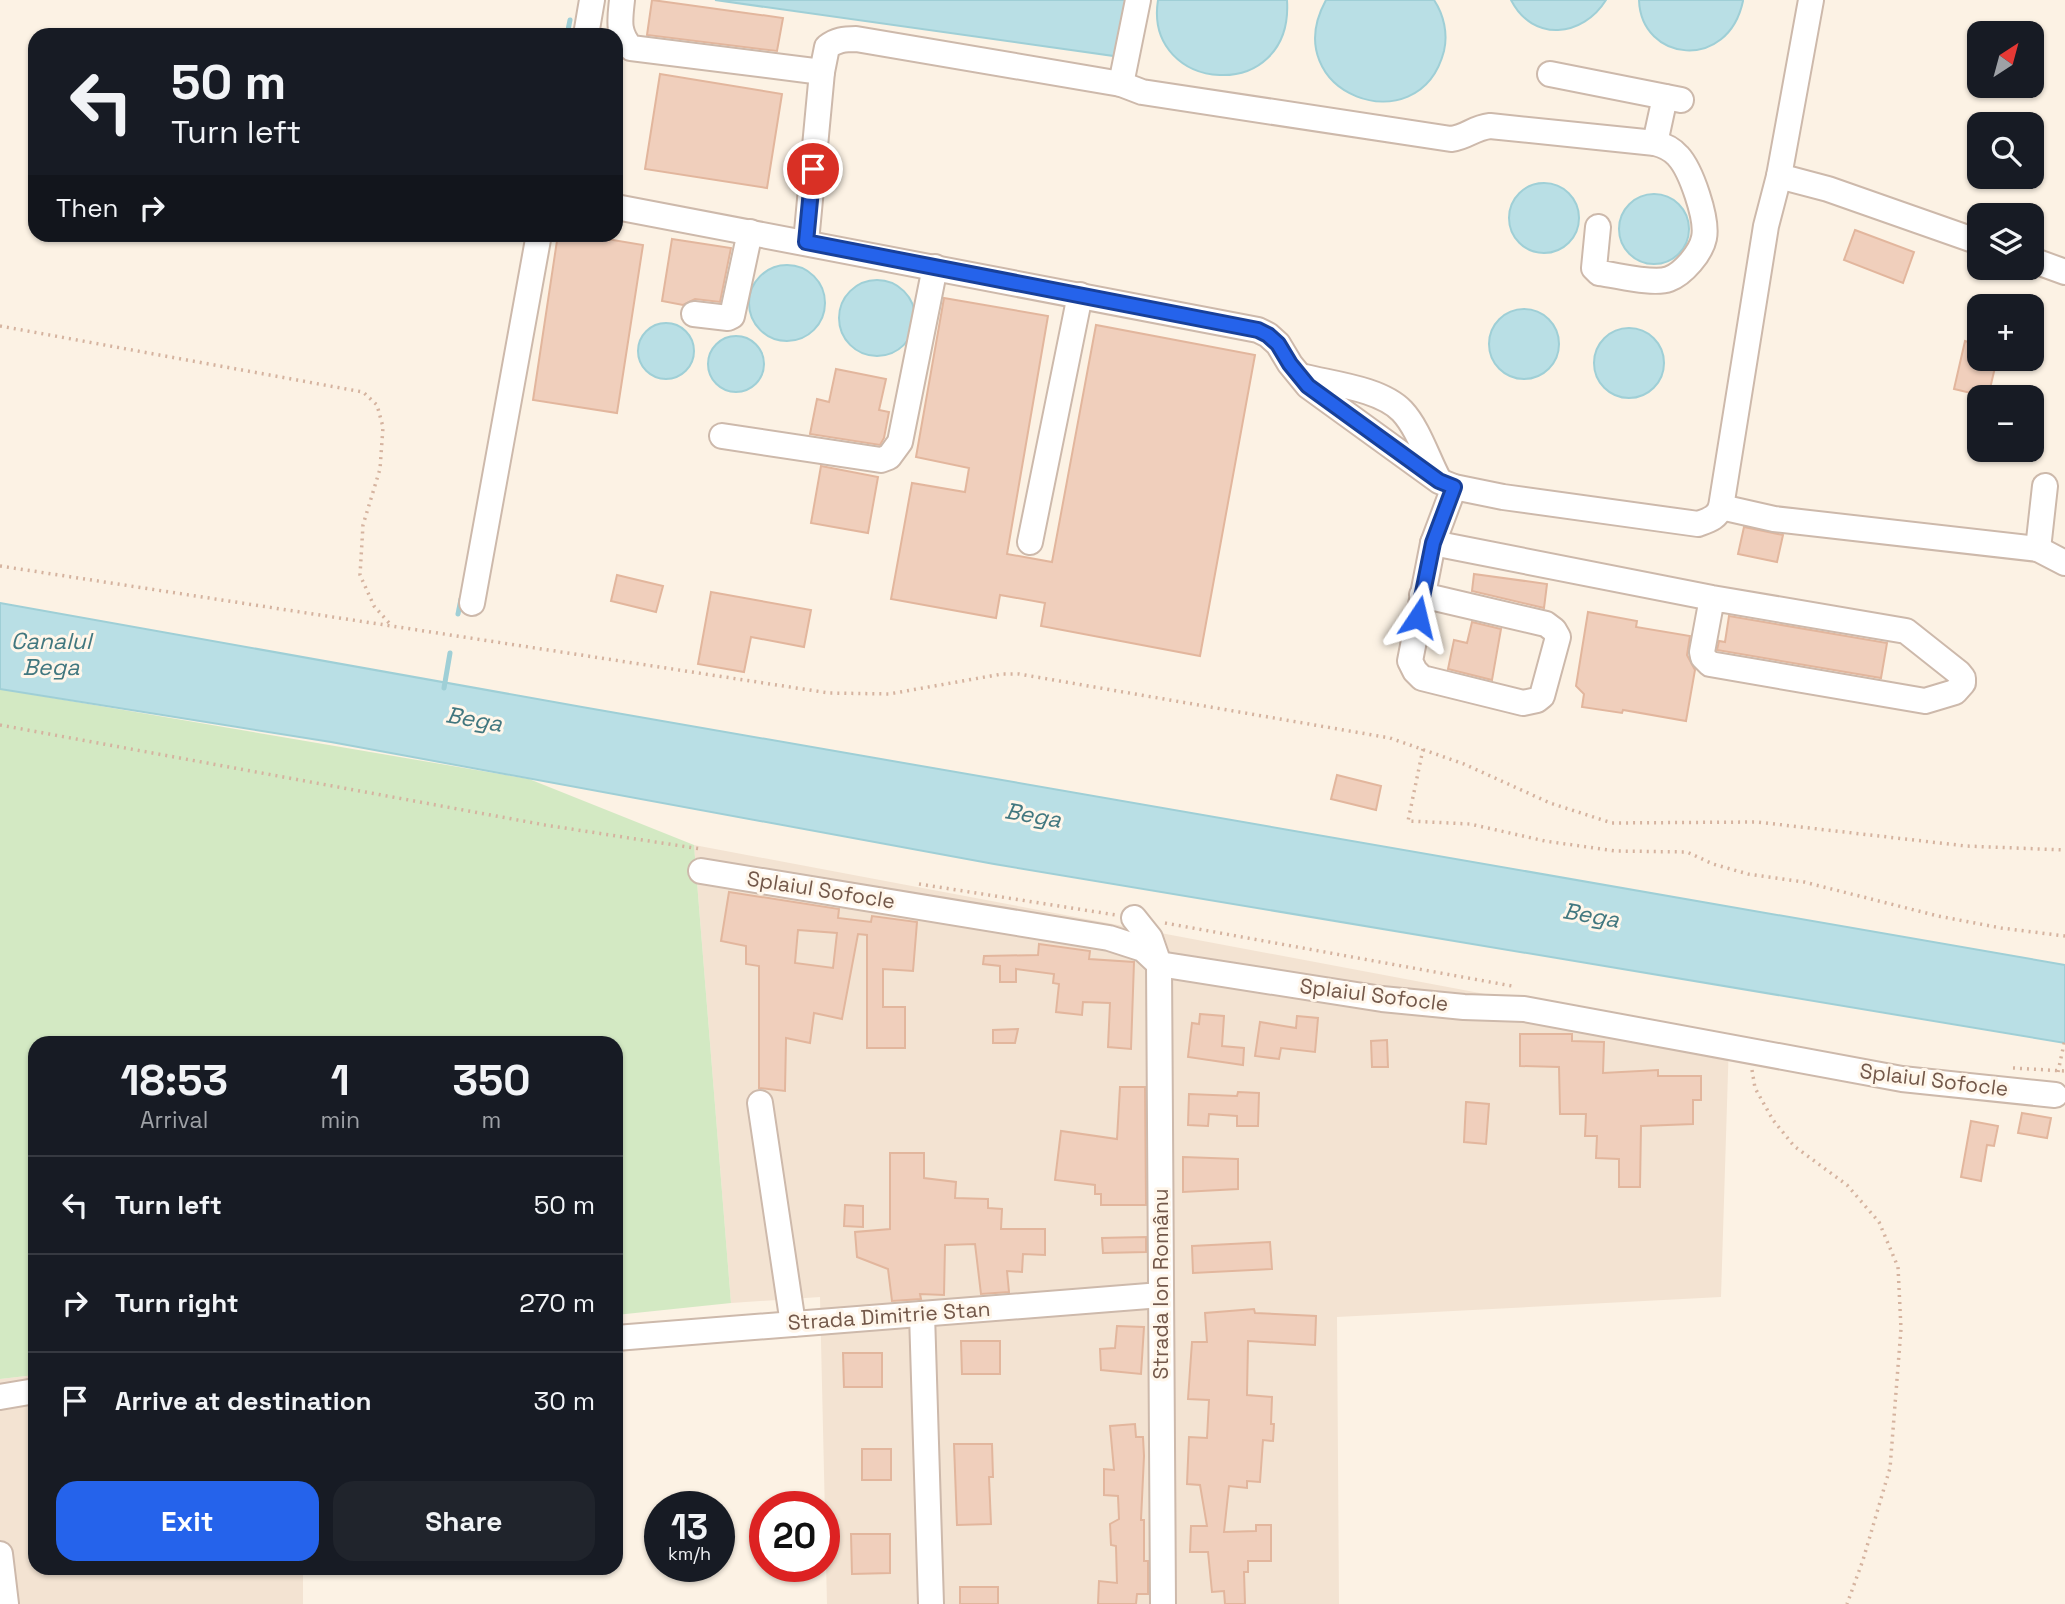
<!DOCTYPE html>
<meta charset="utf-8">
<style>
body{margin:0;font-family:"Space Grotesk",sans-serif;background:#20242c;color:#f1f3f6;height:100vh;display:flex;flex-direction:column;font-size:26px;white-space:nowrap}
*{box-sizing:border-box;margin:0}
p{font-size:23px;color:#9ea1a6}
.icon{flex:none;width:38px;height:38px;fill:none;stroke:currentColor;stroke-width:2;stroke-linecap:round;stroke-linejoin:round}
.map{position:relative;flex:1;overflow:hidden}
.sheet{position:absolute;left:28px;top:1036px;width:595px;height:539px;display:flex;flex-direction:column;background:#171b24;border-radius:21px;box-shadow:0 2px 5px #0004}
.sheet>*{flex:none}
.top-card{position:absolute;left:28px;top:28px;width:595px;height:214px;border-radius:21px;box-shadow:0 2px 5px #0004;background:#171b24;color:#f1f3f6;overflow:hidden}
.needle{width:46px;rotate:36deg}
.buttons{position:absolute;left:1967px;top:21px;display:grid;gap:14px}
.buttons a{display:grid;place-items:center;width:77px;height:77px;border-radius:14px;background:#171b24;box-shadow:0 2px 5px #0004;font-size:35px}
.speed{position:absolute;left:644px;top:1491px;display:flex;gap:14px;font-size:35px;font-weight:700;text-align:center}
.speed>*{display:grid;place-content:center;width:91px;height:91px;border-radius:50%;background:#171b24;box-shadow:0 2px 5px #0004;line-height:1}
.speed small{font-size:18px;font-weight:400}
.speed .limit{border:10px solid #d22;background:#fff;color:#111}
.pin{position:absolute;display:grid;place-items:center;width:60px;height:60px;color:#fff;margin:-30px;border:4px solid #fff;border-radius:50%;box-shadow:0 2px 7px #0007}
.me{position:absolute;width:77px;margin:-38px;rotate:10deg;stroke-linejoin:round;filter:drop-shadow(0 0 5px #0008)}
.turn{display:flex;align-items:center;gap:24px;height:147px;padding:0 28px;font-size:32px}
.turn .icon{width:91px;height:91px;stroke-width:2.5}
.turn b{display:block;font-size:49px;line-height:60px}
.then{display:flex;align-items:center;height:66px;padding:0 28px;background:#0003;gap:14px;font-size:26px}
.eta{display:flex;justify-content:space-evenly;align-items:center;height:119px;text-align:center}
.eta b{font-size:42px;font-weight:800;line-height:49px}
.primary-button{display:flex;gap:14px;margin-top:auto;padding:14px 28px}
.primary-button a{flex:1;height:80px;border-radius:21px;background:#2563eb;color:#fff;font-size:28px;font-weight:800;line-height:80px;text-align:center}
.primary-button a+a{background:#20242c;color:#f1f3f6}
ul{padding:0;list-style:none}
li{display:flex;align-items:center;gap:21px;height:98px;padding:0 28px;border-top:2px solid #363941}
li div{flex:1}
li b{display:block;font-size:26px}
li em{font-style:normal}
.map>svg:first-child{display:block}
.residential{fill:#f3e3d2}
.green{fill:#d3e9c3}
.water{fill:#b9dfe5;stroke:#9fcfd6;stroke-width:2}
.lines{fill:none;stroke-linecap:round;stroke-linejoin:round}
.stream{stroke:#9fcfd6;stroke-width:5}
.building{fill:#f0cfbc;stroke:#e2b69d;stroke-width:2;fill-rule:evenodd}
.minor-casing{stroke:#cdb9ab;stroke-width:28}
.path{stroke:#d5b39f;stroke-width:3.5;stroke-dasharray:2 5;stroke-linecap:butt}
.minor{stroke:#fff;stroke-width:24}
.route-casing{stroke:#184099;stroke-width:18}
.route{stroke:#2563eb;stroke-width:12}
.labels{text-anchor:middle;stroke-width:6;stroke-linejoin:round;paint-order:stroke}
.street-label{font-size:21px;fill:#73584a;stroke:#fff6ea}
.water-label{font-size:23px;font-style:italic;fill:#41777f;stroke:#fff6ea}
</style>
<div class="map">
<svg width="2065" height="1604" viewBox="0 0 2065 1604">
<rect width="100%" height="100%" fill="#fcf2e4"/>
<!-- residential -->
<g class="residential">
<polygon points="694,845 1729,1040 1721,1297 1337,1317 1339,1604 827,1604 820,1297 731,1303"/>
<polygon points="35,1375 35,1568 303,1568 303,1604 0,1604 0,1379"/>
</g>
<!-- green -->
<polygon class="green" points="0,689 529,779 694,845 731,1303 616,1315 616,1043 35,1043 35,1375 0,1379"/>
<!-- water -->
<g class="water">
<polygon points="715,0 1129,0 1121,57"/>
<path d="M 1158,0 L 1287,0 C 1294,106 1143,94 1158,0 Z"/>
<path d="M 1326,0 L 1434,0 C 1444,15 1448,34 1444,51 C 1419,147 1275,93 1326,0 Z"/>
<path d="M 1511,0 L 1606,0 C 1583,37 1533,43 1511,0 Z"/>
<path d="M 1639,0 L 1743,0 L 1743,1 C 1728,72 1641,62 1639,0 Z"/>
<circle cx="1544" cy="218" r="35"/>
<circle cx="1654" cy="229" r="35"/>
<circle cx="787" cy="303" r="38"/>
<circle cx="877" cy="318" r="38"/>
<circle cx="1524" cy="344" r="35"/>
<circle cx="666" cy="351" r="28"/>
<circle cx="1629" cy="363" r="35"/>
<circle cx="736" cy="364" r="28"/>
<polygon points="0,603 582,707 2065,965 2065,1043 994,864 331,742 0,689"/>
</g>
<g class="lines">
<!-- stream -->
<g class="stream">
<polyline points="567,35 570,20"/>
<polyline points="458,614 461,599"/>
<polyline points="444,688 450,653"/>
</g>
</g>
<!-- building -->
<g class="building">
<polygon points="652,0 783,18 777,51 647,35"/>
<polygon points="660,74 782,94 767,188 645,169"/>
<polygon points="1855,230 1914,252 1903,283 1844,260"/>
<polygon points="558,234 577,234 643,245 617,413 533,400"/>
<polygon points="672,239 731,248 720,302 695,299 683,305 662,301"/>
<polygon points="944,298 1048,316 1007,554 1052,562 1096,325 1255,355 1200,656 1041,626 1045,603 1000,595 996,618 891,599 912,483 965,492 969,468 916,457"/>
<polygon points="1965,341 1979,345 1979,359 1997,359 1988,397 1954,389"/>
<polygon points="836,369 886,379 879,410 889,412 884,438 880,445 810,434 817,399 829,402"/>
<polygon points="821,466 878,477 868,533 811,523"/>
<polygon points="1744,527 1783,535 1777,562 1738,554"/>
<polygon points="1474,574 1547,584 1544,608 1472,591"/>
<polygon points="617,575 663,586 656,612 611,601"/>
<polygon points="711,592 811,610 804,647 751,637 744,672 698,664"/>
<polygon points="1588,612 1637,621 1636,627 1690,636 1687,655 1695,670 1686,721 1623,710 1622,713 1582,707 1584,694 1576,686"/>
<polygon points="1729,616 1887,643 1881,678 1717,650 1719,641 1725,642"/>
<polygon points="1472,622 1501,629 1492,680 1448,669 1454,640 1467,643"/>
<polygon points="1337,775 1381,786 1376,810 1331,799"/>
<path d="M 729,892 L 839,909 L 838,918 L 871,922 L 872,916 L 917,922 L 913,971 L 883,969 L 883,1007 L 905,1007 L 905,1048 L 867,1048 L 867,935 L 858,934 L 842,1019 L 814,1013 L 810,1043 L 786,1038 L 785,1091 L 759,1088 L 759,966 L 746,964 L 746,946 L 721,941 ZM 798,930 L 837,933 L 833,968 L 795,963 Z"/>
<polygon points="1039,944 1090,951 1089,959 1134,962 1131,1049 1108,1047 1110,1003 1083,1002 1082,1015 1056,1012 1059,984 1053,983 1054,974 1016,969 1016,982 1000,982 1000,966 983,964 984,956 1038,955"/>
<polygon points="1200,1014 1224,1016 1222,1046 1244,1048 1243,1065 1188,1057 1192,1023 1199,1024"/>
<polygon points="1297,1016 1318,1018 1315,1052 1281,1048 1279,1059 1255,1056 1260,1022 1296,1028"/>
<polygon points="1018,1029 1015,1043 993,1043 993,1030"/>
<polygon points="1520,1034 1572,1034 1572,1041 1604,1042 1603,1073 1658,1070 1658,1076 1701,1076 1701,1100 1693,1100 1693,1124 1641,1126 1640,1187 1619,1187 1619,1159 1596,1158 1597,1136 1585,1136 1586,1114 1560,1114 1559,1067 1520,1066"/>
<polygon points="1387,1040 1388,1067 1372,1067 1371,1041"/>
<polygon points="1120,1087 1145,1087 1146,1205 1101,1205 1101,1194 1095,1194 1095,1185 1055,1180 1061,1131 1117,1139"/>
<polygon points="1238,1092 1259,1093 1258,1126 1237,1126 1237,1116 1209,1114 1208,1126 1188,1125 1189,1094 1237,1096"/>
<polygon points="1466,1102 1489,1104 1486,1144 1464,1142"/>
<polygon points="2022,1113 2051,1118 2047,1138 2018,1133"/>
<polygon points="1971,1121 1998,1126 1994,1146 1987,1145 1981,1181 1961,1177"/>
<polygon points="890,1153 924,1153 924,1178 956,1182 955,1198 988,1199 988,1208 1002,1209 1001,1229 1045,1229 1045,1255 1023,1254 1022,1272 1007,1271 1009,1292 981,1294 975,1244 945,1245 944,1295 920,1294 921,1299 892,1301 888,1269 857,1257 855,1232 890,1229"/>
<polygon points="1183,1157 1238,1159 1238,1189 1183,1192"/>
<polygon points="845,1205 863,1206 863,1227 844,1226"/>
<polygon points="1146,1237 1146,1252 1103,1253 1102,1238"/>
<polygon points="1270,1242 1272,1269 1193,1273 1192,1246"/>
<polygon points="1254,1309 1255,1313 1316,1316 1315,1345 1248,1341 1247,1395 1272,1397 1271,1424 1274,1424 1273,1441 1263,1440 1260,1482 1247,1481 1247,1488 1229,1486 1224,1532 1256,1531 1256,1525 1271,1525 1271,1561 1248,1561 1248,1572 1244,1572 1245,1604 1225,1604 1224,1591 1212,1592 1208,1552 1190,1552 1191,1526 1207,1526 1200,1485 1187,1484 1189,1437 1207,1438 1209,1400 1188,1399 1192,1342 1207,1342 1205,1313"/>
<polygon points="1117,1326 1144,1327 1141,1374 1101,1370 1100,1349 1115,1348"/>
<polygon points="961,1341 1000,1341 1000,1374 962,1374"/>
<polygon points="843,1353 882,1353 882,1387 844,1387"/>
<polygon points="1135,1424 1136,1437 1143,1437 1144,1456 1141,1520 1144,1520 1144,1561 1148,1561 1148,1594 1137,1594 1136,1604 1098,1604 1099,1581 1117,1583 1116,1546 1111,1545 1110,1524 1119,1519 1118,1496 1104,1495 1104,1469 1114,1470 1110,1426"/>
<polygon points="954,1444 992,1444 993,1477 989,1477 991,1524 957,1525"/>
<rect x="862" y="1449" width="29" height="31"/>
<polygon points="851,1534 890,1534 890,1573 852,1574"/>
<rect x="960" y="1587" width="38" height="17"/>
</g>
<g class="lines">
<!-- minor casing -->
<g class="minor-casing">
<g id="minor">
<path d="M 622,0 C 620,20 617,32 631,48 L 822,72"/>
<polyline points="586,35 592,0"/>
<polyline points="1550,74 1681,100"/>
<polyline points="1121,84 1138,0"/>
<polyline points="1655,143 1665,97"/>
<polyline points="1779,176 1828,189 1979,242"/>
<path d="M 616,207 L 1258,330 L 1268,335 L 1278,344 L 1290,364 L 1308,386 L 1439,481 L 1454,487 L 1503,497 L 1698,524 C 1709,520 1717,518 1721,507 L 1766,226 L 1779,176 L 1811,0"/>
<path d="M 806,242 L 822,72 L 827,47 C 836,40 844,39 856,39 L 1121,84 L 1142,92 L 1451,139 C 1467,137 1473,128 1490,126 L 1655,143 C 1663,145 1672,149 1678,156 C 1691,170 1708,219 1704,238 C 1701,253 1683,274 1669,279 C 1653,285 1617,275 1599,273 L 1594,268 L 1598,227"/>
<polyline points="2032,260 2065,272"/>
<polyline points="694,314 728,318 732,316 750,232"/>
<path d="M 1305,377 C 1333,384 1381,389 1402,411 C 1418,428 1427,457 1438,478"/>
<polyline points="722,436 881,460 889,457 900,442 935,267"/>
<polyline points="1721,507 1774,519 2038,549 2065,563"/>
<polyline points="1030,542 1080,295"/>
<polyline points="1433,543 1712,598 1906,631 1959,673 1963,678 1963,683 1955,692 1925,701 1710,664 1703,657 1702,652 1712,598"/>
<polyline points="2038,549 2045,486"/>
<polyline points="1422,595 1546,624 1554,630 1558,637 1542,696 1537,700 1523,703 1422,678 1415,671 1410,661 1433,543 1454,487"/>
<polyline points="472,603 539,234"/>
<polyline points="701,871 1109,938 1143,949 1159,964 1382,999 1464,1007 1524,1009 1902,1079 2055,1095"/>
<polyline points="1134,918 1150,938 1159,964 1163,1604"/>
<polyline points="760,1103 793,1324"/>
<polyline points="922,1314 931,1604"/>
<polyline points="616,1338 1161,1295"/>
<polyline points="0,1397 35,1391"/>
<polyline points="0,1554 6,1604"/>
</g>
</g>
<!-- path -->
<g class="path">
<polyline points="0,326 363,392 377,405 383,427 380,469 363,525 360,575 374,606 390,624"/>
<polyline points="0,566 829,693 889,694 1002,674 1019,674 1390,738 1464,764 1550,803 1612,823 1757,822 1966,846 2065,850"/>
<polyline points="0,725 545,825 701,849"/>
<polyline points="1423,749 1408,821 1470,824 1545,841 1615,851 1687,852 1713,864 1748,874 1804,882 1938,916 2001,928 2065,936"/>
<polyline points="919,884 1116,915"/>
<polyline points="1165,923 1512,986"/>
<polyline points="2013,1068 2065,1071"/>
<polyline points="1752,1070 1755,1088 1773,1120 1794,1146 1847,1185 1879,1222 1898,1267 1901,1329 1890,1468 1863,1560 1847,1604"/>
<polyline points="2058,1072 2065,1039"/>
</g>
<!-- minor -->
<use href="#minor" class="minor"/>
</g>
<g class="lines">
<!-- route casing -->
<g class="route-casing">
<polyline id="route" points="813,169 806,242 1258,330 1268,335 1278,344 1290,364 1308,386 1439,481 1454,487 1433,543 1418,617"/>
</g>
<!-- route -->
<use href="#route" class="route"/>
</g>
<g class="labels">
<!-- street labels -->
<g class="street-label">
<text transform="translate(821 890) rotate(9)" y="7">Splaiul Sofocle</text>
<text transform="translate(1374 995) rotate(7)" y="7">Splaiul Sofocle</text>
<text transform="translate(1934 1080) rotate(7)" y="7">Splaiul Sofocle</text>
<text transform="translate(1161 1284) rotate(-90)" y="7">Strada Ion Românu</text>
<text transform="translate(889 1316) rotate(-4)" y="7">Strada Dimitrie Stan</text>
</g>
<!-- water labels -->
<g class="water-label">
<text x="51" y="649">Canalul<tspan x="51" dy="26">Bega</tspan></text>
<text transform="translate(474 719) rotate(10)" y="8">Bega</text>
<text transform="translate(1033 815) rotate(10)" y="8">Bega</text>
<text transform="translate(1591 915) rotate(10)" y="8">Bega</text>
</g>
</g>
</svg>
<div class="buttons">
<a><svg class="needle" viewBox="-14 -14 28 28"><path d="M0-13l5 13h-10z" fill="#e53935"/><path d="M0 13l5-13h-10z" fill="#9ea1a6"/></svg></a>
<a><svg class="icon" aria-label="search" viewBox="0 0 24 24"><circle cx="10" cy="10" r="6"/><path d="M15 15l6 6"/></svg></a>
<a><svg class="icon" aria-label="layers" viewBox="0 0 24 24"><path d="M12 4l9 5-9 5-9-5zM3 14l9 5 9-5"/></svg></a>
<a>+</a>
<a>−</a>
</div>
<div class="speed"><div>13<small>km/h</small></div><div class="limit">20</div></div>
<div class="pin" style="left:813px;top:169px;background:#d93025"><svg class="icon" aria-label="arrive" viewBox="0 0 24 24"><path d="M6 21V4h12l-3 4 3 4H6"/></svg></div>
<svg class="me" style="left:1418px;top:617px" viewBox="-20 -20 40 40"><path d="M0-17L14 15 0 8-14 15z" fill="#2563eb" stroke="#fff" stroke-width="4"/></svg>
<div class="top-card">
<div class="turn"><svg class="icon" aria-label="left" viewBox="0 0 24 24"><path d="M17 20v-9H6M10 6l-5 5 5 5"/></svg><div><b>50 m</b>Turn left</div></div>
<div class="then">Then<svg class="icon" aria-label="right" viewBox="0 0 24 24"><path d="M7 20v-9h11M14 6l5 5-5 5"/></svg></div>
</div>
<section class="sheet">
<div class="eta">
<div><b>18:53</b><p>Arrival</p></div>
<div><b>1</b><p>min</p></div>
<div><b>350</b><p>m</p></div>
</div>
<ul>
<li><svg class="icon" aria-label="left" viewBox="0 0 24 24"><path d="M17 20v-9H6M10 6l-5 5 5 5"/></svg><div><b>Turn left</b></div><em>50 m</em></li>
<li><svg class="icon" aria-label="right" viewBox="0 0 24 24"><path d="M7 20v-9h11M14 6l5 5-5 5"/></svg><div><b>Turn right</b></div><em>270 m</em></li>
<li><svg class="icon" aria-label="arrive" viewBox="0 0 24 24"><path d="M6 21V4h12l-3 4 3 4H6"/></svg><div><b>Arrive at destination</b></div><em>30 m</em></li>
</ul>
<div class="primary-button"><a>Exit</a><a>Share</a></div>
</section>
</div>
